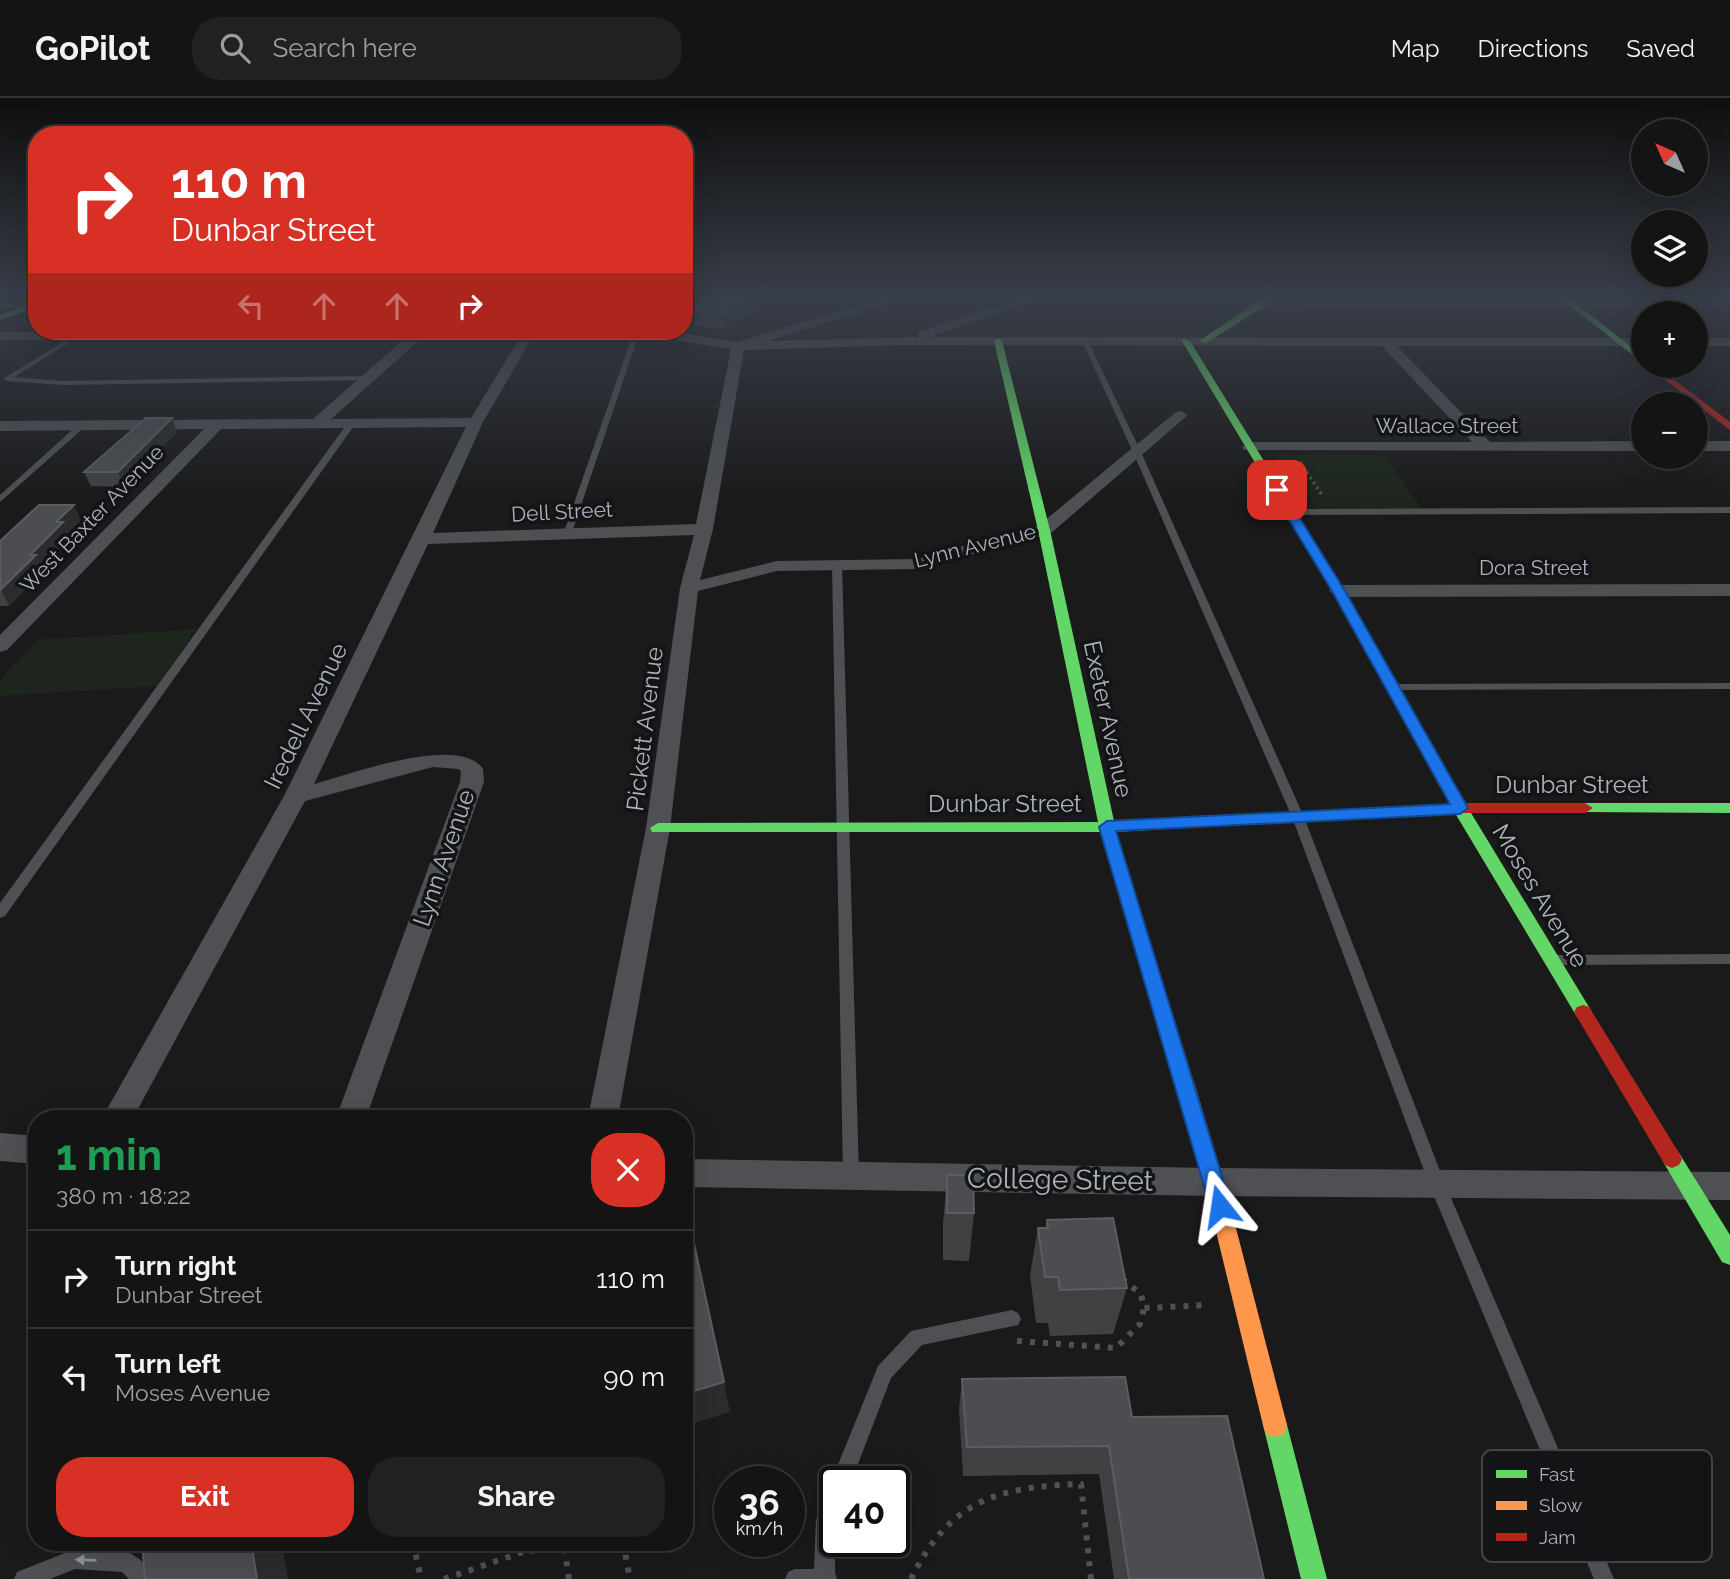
<!DOCTYPE html>
<meta charset="utf-8">
<style>
body{margin:0;font-family:Raleway,sans-serif;background:#212122;color:#f1f3f6;height:100vh;display:flex;flex-direction:column;font-size:26px;white-space:nowrap}
*{box-sizing:border-box;margin:0}
p{font-size:23px;color:#9d9ea0}
.icon{flex:none;width:38px;height:38px;fill:none;stroke:currentColor;stroke-width:2;stroke-linecap:round;stroke-linejoin:round}
.map{position:relative;flex:1;overflow:hidden}
.sheet{position:absolute;left:28px;top:1012px;width:665px;height:441px;display:flex;flex-direction:column;background:#141414;border-radius:28px;box-shadow:0 7px 28px #0002,0 0 0 2px #333334}
.sheet>*{flex:none}
.hud{position:absolute;left:28px;top:28px;width:665px;height:214px;border-radius:28px;box-shadow:0 7px 28px #0002,0 0 0 2px #333334;background:#d93025;color:#fff;overflow:hidden}
.needle{width:46px;rotate:315deg}
.tools{position:absolute;left:1631px;top:21px;display:grid;gap:14px}
.tools a{display:grid;place-items:center;width:77px;height:77px;border-radius:50%;background:#141414;box-shadow:0 7px 28px #0002,0 0 0 2px #333334;font-size:35px}
.speed{position:absolute;left:714px;top:1368px;display:flex;gap:14px;font-size:35px;font-weight:700;text-align:center}
.speed>*{display:grid;place-content:center;width:91px;height:91px;border-radius:50%;background:#141414;box-shadow:0 7px 28px #0002,0 0 0 2px #333334;line-height:1}
.speed small{font-size:18px;font-weight:400}
.speed .limit{border:4px solid #111;border-radius:10px;background:#fff;color:#111}
.pin{position:absolute;display:grid;place-items:center;width:60px;height:60px;color:#fff;margin:-30px;border-radius:14px;box-shadow:0 4px 10px #0006}
.me{position:absolute;width:77px;margin:-38px;rotate:345deg;stroke-linejoin:round;filter:drop-shadow(0 0 5px #0008)}
.turn{display:flex;align-items:center;gap:24px;height:147px;padding:0 28px;font-size:32px}
.turn .icon{width:91px;height:91px;stroke-width:2.5}
.turn b{display:block;font-size:49px;line-height:60px}
.lanes{display:flex;align-items:center;height:66px;padding:0 28px;background:#0003;justify-content:center;gap:35px;direction:ltr}
.lanes .off{opacity:.35}
.round{display:grid;place-items:center;flex:none;width:74px;height:74px;border-radius:28px;background:#212122}
.summary{display:flex;align-items:center;justify-content:space-between;height:119px;padding:0 28px}
h1{font-size:42px;font-weight:700;line-height:52px;color:#1e9e55}
.cta{display:flex;gap:14px;margin-top:auto;padding:14px 28px}
.cta a{flex:1;height:80px;border-radius:28px;background:#d93025;color:#fff;font-size:28px;font-weight:700;line-height:80px;text-align:center}
.cta a+a{background:#212122;color:#f1f3f6}
ul{padding:0;list-style:none}
li{display:flex;align-items:center;gap:21px;height:98px;padding:0 28px;border-top:2px solid #333334}
li div{flex:1}
li b{display:block;font-size:26px}
li em{font-style:normal}
header{display:flex;align-items:center;gap:42px;box-sizing:border-box;height:98px;padding:0 35px;background:#141414;border-bottom:2px solid #333334}
header strong{font-size:33px}
nav{display:flex;gap:38px;margin-inline-start:auto;font-size:24px}
.search{width:490px;height:63px;background:#212122;display:flex;align-items:center;gap:18px;box-sizing:border-box;padding:0 24px;border-radius:28px;color:#9d9ea0;font-size:26px}
.map>svg:first-child{display:block}
.green{fill:#1d251d}
.lines{fill:none;stroke-linecap:round;stroke-linejoin:round}
.path-far1{stroke:#505155;stroke-width:3.5;stroke-dasharray:2.5 3.5;stroke-linecap:butt}
.path{stroke:#505155;stroke-width:6;stroke-dasharray:5 8;stroke-linecap:butt}
.lane{fill:#4e5053;fill-rule:evenodd}
.street{fill:#4e5053;fill-rule:evenodd}
.fast{fill:#63d668;fill-rule:evenodd}
.slow{fill:#ff974d;fill-rule:evenodd}
.jam{fill:#b3261e;fill-rule:evenodd}
.wall{fill:#3f4143}
.shaded-wall{fill:#2b2c2d}
.building{fill:#4b4d50;stroke:#5a5d61;stroke-width:2}
.oneway{fill:#8e959c}
.route{fill:#1a73e8;stroke:#114b97;stroke-width:2}
.labels{text-anchor:middle;stroke-width:7;stroke-linejoin:round;paint-order:stroke}
.far-street-label{font-size:21px;fill:#aab2bc;stroke:#141416}
.street-label{font-size:24px;fill:#aab2bc;stroke:#141416}
.near-street-label{font-size:28px;fill:#aab2bc;stroke:#141416}
.key{fill:#141416;stroke:#414348;stroke-width:2}
.key-label{font-size:19px;fill:#aab2bc}
</style>
<header>
<strong>GoPilot</strong>
<div class="search"><svg class="icon" aria-label="search" viewBox="0 0 24 24"><circle cx="10" cy="10" r="6"/><path d="M15 15l6 6"/></svg>Search here</div>
<nav><a>Map</a><a>Directions</a><a>Saved</a></nav>
</header>
<div class="map">
<svg width="1730" height="1481" viewBox="0 0 1730 1481">
<rect width="100%" height="100%" fill="#1a1a1a"/>
<!-- green -->
<g class="green">
<polygon points="1275,356 1385,358 1422,411 1304,410"/>
<polygon points="196,531 157,588 0,598 0,582 38,542"/>
</g>
<g class="lines">
<!-- path-far1 -->
<polyline class="path-far1" points="1300,364 1322,397"/>
<!-- path -->
<g class="path">
<polyline points="1122,1181 1141,1196 1144,1210 1209,1207"/>
<polyline points="1017,1243 1116,1250 1140,1226 1144,1210"/>
<polyline points="413,1444 421,1481"/>
<polyline points="623,1444 630,1481"/>
<polyline points="444,1481 523,1454 564,1448"/>
<polyline points="569,1481 564,1448 575,1444"/>
<path d="M 911,1481 C 950,1402 997,1389 1081,1386 L 1091,1481"/>
</g>
<!-- lane -->
<g class="lane">
<polygon points="1261,203 1339,206 1730,204 1730,208 1339,210 1259,206"/>
<polygon points="0,206 29,206 32,208 29,210 0,210"/>
<polygon points="634,233 640,233 571,437 564,439 563,437"/>
<polygon points="76,236 78,237 78,239 14,279 62,283 367,278 370,280 367,282 62,287 7,283 3,281"/>
<polygon points="1085,241 1088,243 1141,354 1304,719 1445,1086 1614,1481 1594,1481 1429,1086 1292,719 1133,354 1082,243"/>
<polygon points="349,323 356,325 5,818 0,820 0,805"/>
<polygon points="80,325 87,327 0,404 0,397"/>
<polygon points="1730,409 1730,415 1290,417 1286,414 1290,411"/>
<polygon points="837,464 842,467 859,1078 857,1083 851,1085 845,1083 843,1078 832,467"/>
<polygon points="1730,585 1730,591 1393,592 1388,589 1393,586"/>
<polygon points="1730,856 1730,866 1556,867 1551,866 1549,862 1551,858 1556,857"/>
<polygon points="1012,1212 1018,1215 1021,1221 1018,1227 922,1247 891,1280 851,1384 835,1384 835,1474 837,1481 785,1481 788,1474 795,1471 814,1471 816,1422 828,1393 834,1391 831,1384 878,1268 911,1233"/>
<path d="M 75,1451 L 127,1454 C 139,1459 150,1469 154,1481 L 129,1481 L 122,1474 L 75,1471 L 50,1481 L 14,1481 L 17,1474 Z"/>
</g>
<!-- street -->
<g class="street">
<path d="M 895,197 L 914,197 L 768,243 L 918,239 L 918,234 L 1030,197 L 1048,197 L 930,239 L 1643,240 L 1643,248 L 1397,248 L 1490,344 L 1643,343 L 1643,353 L 1244,352 L 1242,349 L 1250,344 L 1472,344 L 1382,248 L 905,247 L 744,252 L 713,431 L 700,482 L 777,463 L 916,461 L 1038,428 L 1176,314 L 1181,313 L 1188,317 L 1050,436 L 916,471 L 777,473 L 698,493 L 670,730 L 618,1020 L 588,1020 L 646,730 L 680,490 L 694,437 L 428,446 L 314,686 C 349,677 459,635 483,671 L 484,684 L 366,1020 L 336,1020 L 460,684 L 461,673 L 458,671 L 433,669 L 305,703 L 133,1020 L 102,1020 L 284,698 L 466,329 L 221,331 L 7,552 L 0,554 L 0,537 L 204,331 L 0,333 L 0,323 L 313,321 L 403,242 L 0,242 L 0,234 L 424,233 L 424,238 L 331,321 L 471,320 L 524,233 L 536,233 L 483,324 L 433,435 L 696,426 L 731,251 L 643,237 L 637,233 L 666,233 L 737,244 Z"/>
<rect x="1696" y="240" width="34" height="8"/>
<rect x="1696" y="343" width="34" height="10"/>
<polygon points="1730,486 1730,498 1338,499 1329,493 1338,487"/>
<polygon points="0,1035 37,1038 37,1066 0,1063"/>
<polygon points="684,1061 1214,1070 1730,1074 1730,1102 1214,1098 684,1089"/>
</g>
<!-- fast -->
<g class="fast">
<polygon points="1273,197 1283,197 1206,245 1199,243 1258,203"/>
<polygon points="1556,197 1565,197 1643,258 1643,265"/>
<polygon points="37,204 37,209 0,222 0,217"/>
<polygon points="998,240 1002,243 1050,432 1114,723 1276,715 1281,716 1284,720 1281,724 1116,734 1134,791 1126,797 1118,791 1101,734 652,734 650,730 658,725 1098,724 1038,432 994,243"/>
<polygon points="1183,241 1190,243 1344,493 1468,710 1589,909 1592,914 1589,919 1583,921 1577,919 1452,710 1332,493 1182,243"/>
<polygon points="1585,705 1730,705 1730,715 1580,714 1577,710"/>
<polygon points="1672,1052 1679,1055 1730,1137 1730,1167 1722,1164 1665,1067 1662,1061 1665,1055"/>
<polygon points="1275,1315 1284,1318 1287,1327 1327,1481 1301,1481 1263,1327 1266,1318"/>
</g>
<!-- slow -->
<polygon class="slow" points="1184,976 1191,978 1194,984 1224,1084 1287,1327 1284,1336 1275,1339 1266,1336 1263,1327 1204,1084 1174,984 1177,978"/>
<!-- jam -->
<g class="jam">
<polygon points="1647,268 1656,268 1730,324 1730,332"/>
<polygon points="1460,705 1585,705 1593,710 1585,715 1460,715 1276,725 1268,720 1276,715"/>
<polygon points="1126,785 1134,791 1194,984 1191,990 1184,992 1177,990 1174,984 1118,791"/>
<polygon points="1583,907 1589,909 1679,1055 1682,1061 1679,1067 1672,1070 1665,1067 1574,914 1577,909"/>
</g>
</g>
<!-- wall -->
<g class="wall">
<polygon points="684,197 764,201 727,231 696,228 695,218 684,216"/>
<polygon points="177,334 124,389 91,388 84,374"/>
<polygon points="81,422 68,435 70,439 42,469 44,472 9,508 0,508 0,443"/>
<polygon points="947,1077 974,1115 969,1163 943,1162 943,1125"/>
<polygon points="1047,1122 1127,1190 1113,1236 1050,1238 1048,1225 1036,1225 1030,1177 1038,1130 1045,1130"/>
<polygon points="962,1281 1132,1319 1264,1481 1114,1481 1099,1376 963,1378 959,1311"/>
</g>
<!-- shaded-wall -->
<g class="shaded-wall">
<polygon points="748,197 764,197 764,201 727,231 725,215"/>
<polygon points="172,320 177,334 124,389 118,374"/>
<polygon points="74,407 81,422 68,435 70,439 42,469 44,472 9,508 1,492 56,424"/>
<polygon points="724,1284 730,1314 684,1328 684,1296"/>
<polygon points="251,1444 282,1444 288,1481 257,1481"/>
</g>
<!-- building -->
<g class="building">
<polygon points="684,197 748,197 725,215 695,211 705,204 684,200"/>
<polygon points="146,320 172,320 118,374 84,374"/>
<polygon points="39,407 74,407 56,424 63,424 30,457 36,457 0,492 0,443"/>
<polygon points="947,1077 973,1077 974,1115 947,1115"/>
<polygon points="1113,1120 1127,1190 1060,1192 1058,1179 1045,1179 1038,1130 1048,1130 1047,1122"/>
<polygon points="693,1141 724,1284 684,1296 684,1143"/>
<polygon points="1125,1279 1132,1319 1227,1318 1264,1481 1129,1481 1109,1348 967,1349 962,1281"/>
<polygon points="142,1444 251,1444 257,1481 145,1481"/>
</g>
<!-- one-way arrows -->
<defs><path id="oneway-solid" d="M-6-.8H1V-3.2L6.5 0L1 3.2V.8H-6Z" transform="scale(1.75)"/></defs>
<use class="oneway" href="#oneway-solid" transform="translate(86 1462) rotate(-178)"/>
<!-- sky -->
<linearGradient id="sky" x2="0" y2="1"><stop stop-color="#0e0e0e"/><stop offset="0.49" stop-color="#383e49"/><stop offset="1" stop-color="#383e49" stop-opacity="0"/></linearGradient>
<rect width="1730" height="404" fill="url(#sky)"/>
<!-- route -->
<polygon class="route" points="1273,390 1281,390 1345,493 1468,710 1460,716 1116,733 1231,1108 1228,1115 1220,1118 1213,1115 1210,1108 1099,729 1107,723 1450,706 1332,493 1271,392"/>
<g class="labels">
<!-- far-street labels -->
<g class="far-street-label">
<text x="1447" y="335">Wallace Street</text>
<text transform="translate(562 414) rotate(-3)" y="7">Dell Street</text>
<text transform="translate(92 421) rotate(-46)" y="7">West Baxter Avenue</text>
<text transform="translate(975 448) rotate(-14)" y="7">Lynn Avenue</text>
<text x="1534" y="477">Dora Street</text>
</g>
<!-- street labels -->
<g class="street-label">
<text transform="translate(306 618) rotate(-64)" y="8">Iredell Avenue</text>
<text transform="translate(1108 621) rotate(78)" y="8">Exeter Avenue</text>
<text transform="translate(645 631) rotate(-83)" y="8">Pickett Avenue</text>
<text x="1572" y="695">Dunbar Street</text>
<text x="1005" y="714">Dunbar Street</text>
<text transform="translate(444 760) rotate(-71)" y="8">Lynn Avenue</text>
<text transform="translate(1540 798) rotate(59)" y="8">Moses Avenue</text>
</g>
<!-- near-street labels -->
<g class="near-street-label">
<text transform="translate(1060 1081) rotate(1)" y="10">College Street</text>
</g>
</g>
<!-- legend -->
<rect x="1482" y="1352" width="230" height="112" rx="10" class="key"/>
<rect x="1496" y="1372" width="31" height="8" fill="#63d668"/>
<rect x="1496" y="1403" width="31" height="9" fill="#ff974d"/>
<rect x="1496" y="1435" width="31" height="8" fill="#b3261e"/>
<g class="key-label">
<text x="1539" y="1383">Fast</text>
<text x="1539" y="1414">Slow</text>
<text x="1539" y="1446">Jam</text>
</g>
</svg>
<div class="tools">
<a><svg class="needle" viewBox="-14 -14 28 28"><path d="M0-13l5 13h-10z" fill="#e53935"/><path d="M0 13l5-13h-10z" fill="#9d9ea0"/></svg></a>
<a><svg class="icon" aria-label="layers" viewBox="0 0 24 24"><path d="M12 4l9 5-9 5-9-5zM3 14l9 5 9-5"/></svg></a>
<a>+</a>
<a>−</a>
</div>
<div class="speed"><div>36<small>km/h</small></div><div class="limit">40</div></div>
<div class="pin" style="left:1277px;top:392px;background:#d93025"><svg class="icon" aria-label="arrive" viewBox="0 0 24 24"><path d="M6 21V4h12l-3 4 3 4H6"/></svg></div>
<svg class="me" style="left:1220px;top:1108px" viewBox="-20 -20 40 40"><path d="M0-17L14 15 0 8-14 15z" fill="#1a73e8" stroke="#fff" stroke-width="4"/></svg>
<div class="hud">
<div class="turn"><svg class="icon" aria-label="right" viewBox="0 0 24 24"><path d="M7 20v-9h11M14 6l5 5-5 5"/></svg><div><b>110 m</b>Dunbar Street</div></div>
<div class="lanes"><svg class="icon off" aria-label="left" viewBox="0 0 24 24"><path d="M17 20v-9H6M10 6l-5 5 5 5"/></svg><svg class="icon off" aria-label="ahead" viewBox="0 0 24 24"><path d="M12 20V5M6 11l6-6 6 6"/></svg><svg class="icon off" aria-label="ahead" viewBox="0 0 24 24"><path d="M12 20V5M6 11l6-6 6 6"/></svg><svg class="icon" aria-label="right" viewBox="0 0 24 24"><path d="M7 20v-9h11M14 6l5 5-5 5"/></svg></div>
</div>
<section class="sheet">
<div class="summary"><div><h1>1 min</h1><p>380 m · 18:22</p></div><a class="round" style="background:#d93025;color:#fff"><svg class="icon" aria-label="close" viewBox="0 0 24 24"><path d="M6 6l12 12M18 6L6 18"/></svg></a></div>
<ul>
<li><svg class="icon" aria-label="right" viewBox="0 0 24 24"><path d="M7 20v-9h11M14 6l5 5-5 5"/></svg><div><b>Turn right</b><p>Dunbar Street</p></div><em>110 m</em></li>
<li><svg class="icon" aria-label="left" viewBox="0 0 24 24"><path d="M17 20v-9H6M10 6l-5 5 5 5"/></svg><div><b>Turn left</b><p>Moses Avenue</p></div><em>90 m</em></li>
</ul>
<div class="cta"><a>Exit</a><a>Share</a></div>
</section>
</div>
